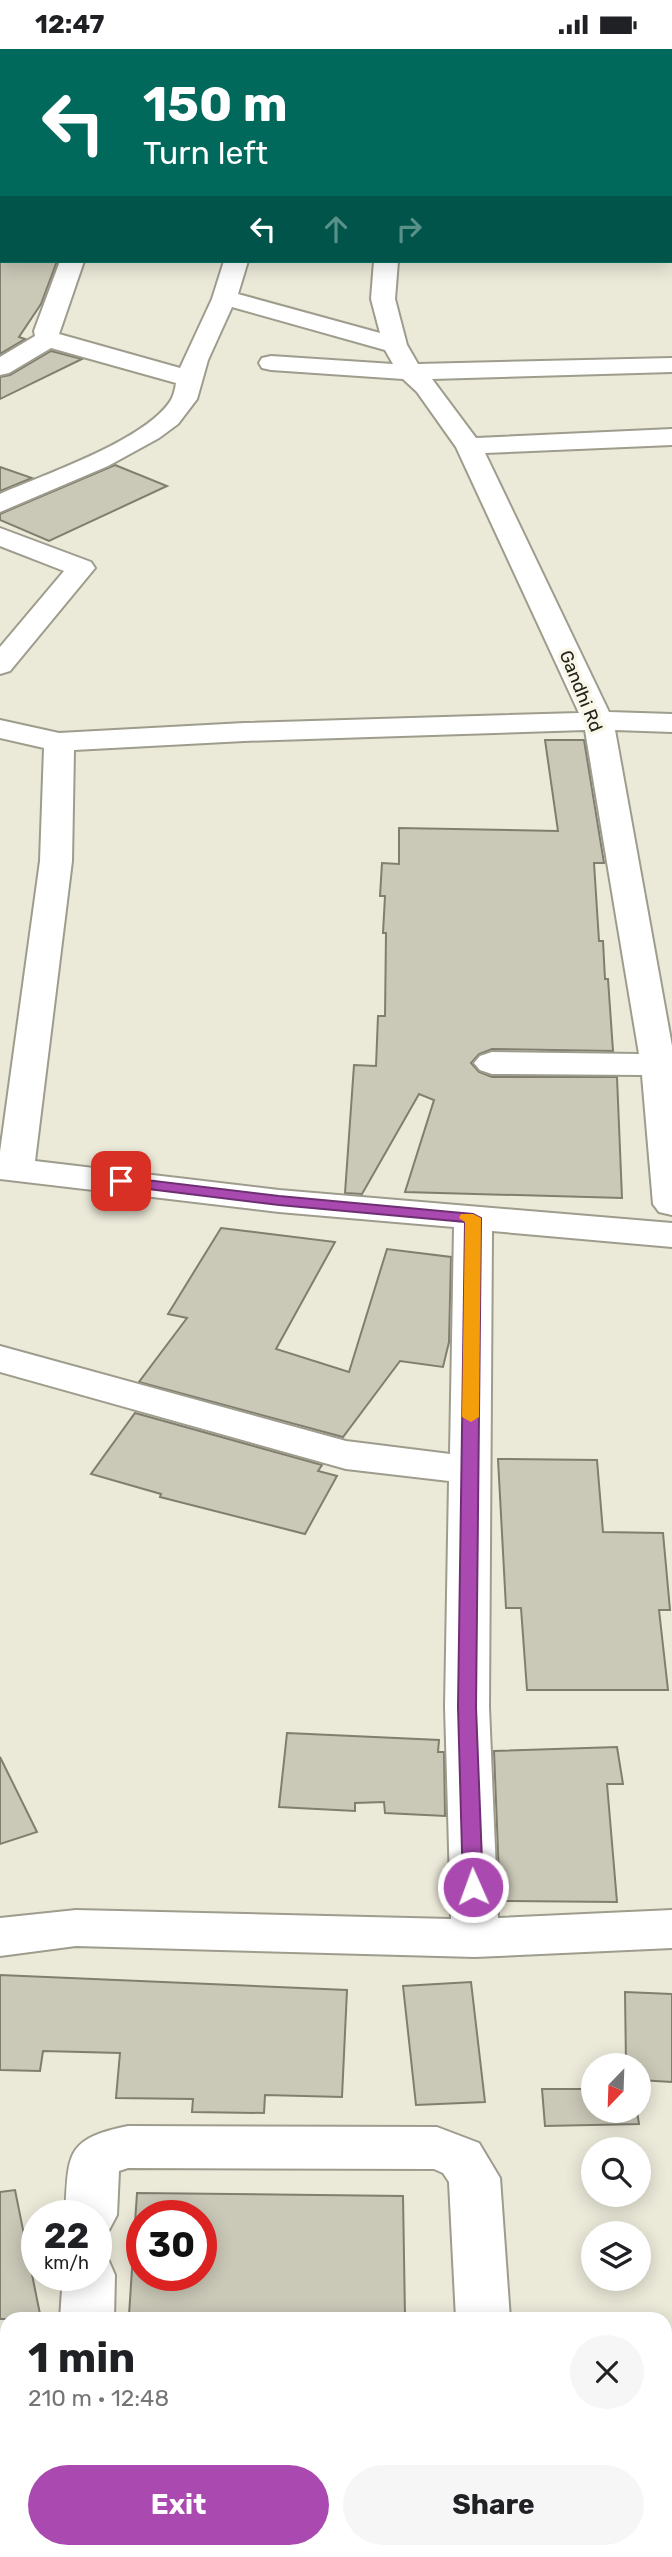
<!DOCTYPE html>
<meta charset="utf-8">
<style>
body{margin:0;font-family:Rubik,sans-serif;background:#f6f6f6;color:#202124;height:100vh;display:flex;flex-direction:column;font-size:26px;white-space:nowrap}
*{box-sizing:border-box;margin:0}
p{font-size:23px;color:#757577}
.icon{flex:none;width:38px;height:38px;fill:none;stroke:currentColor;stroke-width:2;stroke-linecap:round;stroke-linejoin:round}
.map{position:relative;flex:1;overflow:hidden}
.side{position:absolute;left:0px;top:2263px;width:672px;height:247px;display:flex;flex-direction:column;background:#fff;border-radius:21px 21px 0 0;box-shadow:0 4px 18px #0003}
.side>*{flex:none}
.guide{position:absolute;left:0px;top:0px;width:672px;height:214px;box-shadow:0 4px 18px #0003;background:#00695c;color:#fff;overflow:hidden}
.needle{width:46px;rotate:203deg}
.fabs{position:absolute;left:581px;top:2004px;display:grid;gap:14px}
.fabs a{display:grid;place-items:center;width:70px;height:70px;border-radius:50%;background:#fff;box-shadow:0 4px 18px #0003;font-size:35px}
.speed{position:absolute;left:21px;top:2151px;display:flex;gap:14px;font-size:35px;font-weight:700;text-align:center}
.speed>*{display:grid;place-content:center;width:91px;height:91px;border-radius:50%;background:#fff;box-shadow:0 4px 18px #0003;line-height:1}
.speed small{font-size:18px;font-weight:400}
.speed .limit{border:10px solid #d22;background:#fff;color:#111}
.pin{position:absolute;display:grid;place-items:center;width:60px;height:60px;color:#fff;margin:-30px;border-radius:14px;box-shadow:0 4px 10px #0006}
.me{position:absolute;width:77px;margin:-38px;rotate:358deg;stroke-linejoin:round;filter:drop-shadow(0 0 5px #0008)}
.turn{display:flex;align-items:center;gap:24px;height:147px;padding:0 28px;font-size:32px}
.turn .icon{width:91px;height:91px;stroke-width:2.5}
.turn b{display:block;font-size:49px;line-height:60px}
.lanes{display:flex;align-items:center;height:66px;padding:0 28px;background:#0003;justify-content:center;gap:35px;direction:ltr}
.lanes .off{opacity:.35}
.round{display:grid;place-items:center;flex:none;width:74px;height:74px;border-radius:37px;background:#f6f6f6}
.summary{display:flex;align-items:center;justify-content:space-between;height:119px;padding:0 28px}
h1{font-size:42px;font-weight:700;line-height:52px}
.button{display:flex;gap:14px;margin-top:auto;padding:14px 28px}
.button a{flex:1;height:80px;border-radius:42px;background:#aa4ab1;color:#fff;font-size:28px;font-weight:700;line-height:80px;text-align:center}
.button a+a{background:#f6f6f6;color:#202124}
.status{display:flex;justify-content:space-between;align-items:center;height:49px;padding:0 35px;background:#fff;direction:ltr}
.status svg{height:19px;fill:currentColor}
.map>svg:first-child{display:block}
.building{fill:#cac8b7;stroke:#807e6f;stroke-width:2;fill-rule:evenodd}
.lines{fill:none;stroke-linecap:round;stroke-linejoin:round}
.minor-casing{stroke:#9e9c8c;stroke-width:4}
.minor{fill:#fff;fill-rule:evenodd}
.route{fill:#aa4ab1;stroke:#6e3073;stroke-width:2}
.slow{fill:#f59e0b}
.labels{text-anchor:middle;stroke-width:7;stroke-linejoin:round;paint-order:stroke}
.far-street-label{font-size:18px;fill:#23221c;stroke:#f8f6e6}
</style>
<div class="status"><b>12:47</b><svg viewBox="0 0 49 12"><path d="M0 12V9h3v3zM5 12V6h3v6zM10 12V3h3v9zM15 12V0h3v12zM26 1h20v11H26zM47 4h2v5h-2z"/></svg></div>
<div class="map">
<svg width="672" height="2508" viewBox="0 0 672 2508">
<rect width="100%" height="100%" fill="#ebe9d8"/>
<!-- building -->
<g class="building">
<polygon points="0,212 57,212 41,255 19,288 25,290 0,305"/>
<polygon points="51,302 82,310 0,350 0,328 10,326"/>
<polygon points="115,416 167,437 49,492 0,471 0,465"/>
<polygon points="0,418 32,429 0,442"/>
<polygon points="545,691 584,691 604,814 594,814 599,892 603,892 605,930 608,930 613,1002 492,1000 479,1005 471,1014 479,1023 492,1028 617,1028 622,1149 405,1143 434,1051 419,1045 362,1145 345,1144 354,1016 376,1017 378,967 385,967 386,884 383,884 385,847 380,847 382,814 399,815 399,779 558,782"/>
<polygon points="221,1179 335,1193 276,1300 349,1323 387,1200 451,1208 449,1293 443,1318 400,1312 343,1388 139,1333 187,1269 168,1265"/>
<polygon points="135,1364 322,1416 318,1422 337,1427 305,1485 160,1448 161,1445 91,1425"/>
<polygon points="498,1410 597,1411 603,1483 663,1484 670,1561 659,1561 668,1641 527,1641 521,1559 506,1559"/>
<polygon points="287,1684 439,1691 438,1703 444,1703 445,1767 385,1764 384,1753 355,1754 355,1762 279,1758"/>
<polygon points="617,1698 623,1735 607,1735 617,1853 500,1852 494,1702"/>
<polygon points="0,1708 37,1783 0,1795"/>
<polygon points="0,1926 347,1941 342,2048 265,2046 264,2064 192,2063 193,2050 116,2049 120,2004 43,2002 40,2022 0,2021"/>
<polygon points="471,1933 485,2053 416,2056 403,1937"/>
<polygon points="625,1943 672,1945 672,2033 639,2031 639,2016 626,2016"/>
<polygon points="542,2040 593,2040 593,2062 637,2062 639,2075 545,2077"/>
<polygon points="15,2141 41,2270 0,2270 0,2143"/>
<path d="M 137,2144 L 403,2147 L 405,2268 L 129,2266 ZM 142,2166 L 201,2166 L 201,2226 L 142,2226 Z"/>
</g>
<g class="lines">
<!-- minor casing -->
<g class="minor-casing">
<g id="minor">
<polygon points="0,0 11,0 12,2 2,2 0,8"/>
<rect x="374" y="0" width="20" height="2"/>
<rect x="670" y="34" width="2" height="12"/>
<rect x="670" y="85" width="2" height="13"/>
<polygon points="0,139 2,140 2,154 0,153"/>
<rect x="670" y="163" width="2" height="14"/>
<path d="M 60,212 L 84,212 L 59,285 L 180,319 L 212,250 L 224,212 L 248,212 L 238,245 L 380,284 L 371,250 L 374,212 L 398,212 L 395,250 L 407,296 L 418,315 L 672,309 L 672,323 L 432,330 L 476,389 L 672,380 L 672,396 L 485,404 L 609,663 L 672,665 L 672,683 L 615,681 L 672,997 L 672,1166 L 659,1163 L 653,1155 L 642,1026 L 492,1025 L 480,1021 L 474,1014 L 480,1007 L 492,1003 L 639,1005 L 585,681 L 244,692 L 74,701 L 72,812 L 35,1112 L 279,1141 L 672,1174 L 672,1198 L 492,1182 L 489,1658 L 498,1869 L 672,1861 L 672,1899 L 475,1908 L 76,1897 L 0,1907 L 0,1869 L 76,1861 L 451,1870 L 445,1658 L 449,1432 L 346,1420 L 0,1323 L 0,1297 L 346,1392 L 450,1405 L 454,1178 L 279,1163 L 0,1130 L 0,1103 L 40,812 L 44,699 L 0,689 L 0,671 L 59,684 L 244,674 L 579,664 L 456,398 L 417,343 L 403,330 L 271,321 L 262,319 L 259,314 L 262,309 L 271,307 L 393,315 L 385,301 L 232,258 L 208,311 L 197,350 L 178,375 L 159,389 L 108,417 L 0,463 L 0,445 C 45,425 141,393 169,354 C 173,349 175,341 176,334 L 51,299 L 9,324 L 0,326 L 0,308 L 35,287 L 34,282 Z"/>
<polygon points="0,479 91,513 95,519 10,622 0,625 0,598 64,522 0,497"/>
<path d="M 128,2077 L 437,2078 L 479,2094 L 500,2129 L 510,2270 L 456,2270 L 449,2133 L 443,2124 L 434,2120 L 128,2119 L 119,2122 L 117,2166 L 109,2181 L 96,2186 L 96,2166 L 65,2166 C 69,2107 63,2090 128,2077 Z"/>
<polygon points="96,2206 108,2210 115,2226 114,2270 60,2270 63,2226 96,2226"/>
<rect x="665" y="2378" width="7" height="50"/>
<polygon points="7,2381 7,2431 0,2432 0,2382"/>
</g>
</g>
<!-- minor -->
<use href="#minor" class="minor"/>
</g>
<!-- route -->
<polygon class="route" points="121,1128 279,1147 473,1165 481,1169 476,1658 483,1838 480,1843 473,1845 466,1843 463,1838 458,1658 465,1173 279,1156 116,1136 114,1132"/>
<!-- slow -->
<polygon class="slow" points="461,1165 473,1165 481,1169 479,1368 471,1373 462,1368 465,1173 459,1169"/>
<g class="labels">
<!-- far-street labels -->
<g class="far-street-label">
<text transform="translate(581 642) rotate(68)" y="6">Gandhi Rd</text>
</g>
</g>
</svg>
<div class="fabs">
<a><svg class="needle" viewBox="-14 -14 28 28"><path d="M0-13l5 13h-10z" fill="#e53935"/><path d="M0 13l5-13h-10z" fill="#757577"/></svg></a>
<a><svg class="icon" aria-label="search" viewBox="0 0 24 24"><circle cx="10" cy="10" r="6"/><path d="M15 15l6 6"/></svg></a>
<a><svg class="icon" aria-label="layers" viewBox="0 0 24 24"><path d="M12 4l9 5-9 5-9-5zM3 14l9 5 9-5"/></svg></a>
</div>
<div class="speed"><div>22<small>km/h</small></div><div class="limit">30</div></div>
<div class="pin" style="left:121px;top:1132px;background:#d93025"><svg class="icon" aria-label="arrive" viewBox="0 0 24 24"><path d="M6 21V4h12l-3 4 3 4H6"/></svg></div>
<svg class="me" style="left:473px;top:1838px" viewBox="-20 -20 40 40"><circle r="17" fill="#aa4ab1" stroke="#fff" stroke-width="3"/><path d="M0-11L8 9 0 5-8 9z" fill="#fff"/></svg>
<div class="guide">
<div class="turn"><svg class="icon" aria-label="left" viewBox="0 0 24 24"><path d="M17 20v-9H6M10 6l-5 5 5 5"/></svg><div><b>150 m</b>Turn left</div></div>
<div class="lanes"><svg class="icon" aria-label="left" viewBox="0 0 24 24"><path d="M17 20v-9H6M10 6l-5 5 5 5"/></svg><svg class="icon off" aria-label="ahead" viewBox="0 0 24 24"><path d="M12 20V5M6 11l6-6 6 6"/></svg><svg class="icon off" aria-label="right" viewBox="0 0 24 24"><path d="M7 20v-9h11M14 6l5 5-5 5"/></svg></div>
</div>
<section class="side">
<div class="summary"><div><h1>1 min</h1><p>210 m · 12:48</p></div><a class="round"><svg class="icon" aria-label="close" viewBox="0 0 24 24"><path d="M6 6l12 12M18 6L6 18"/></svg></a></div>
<div class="button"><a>Exit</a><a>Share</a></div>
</section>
</div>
